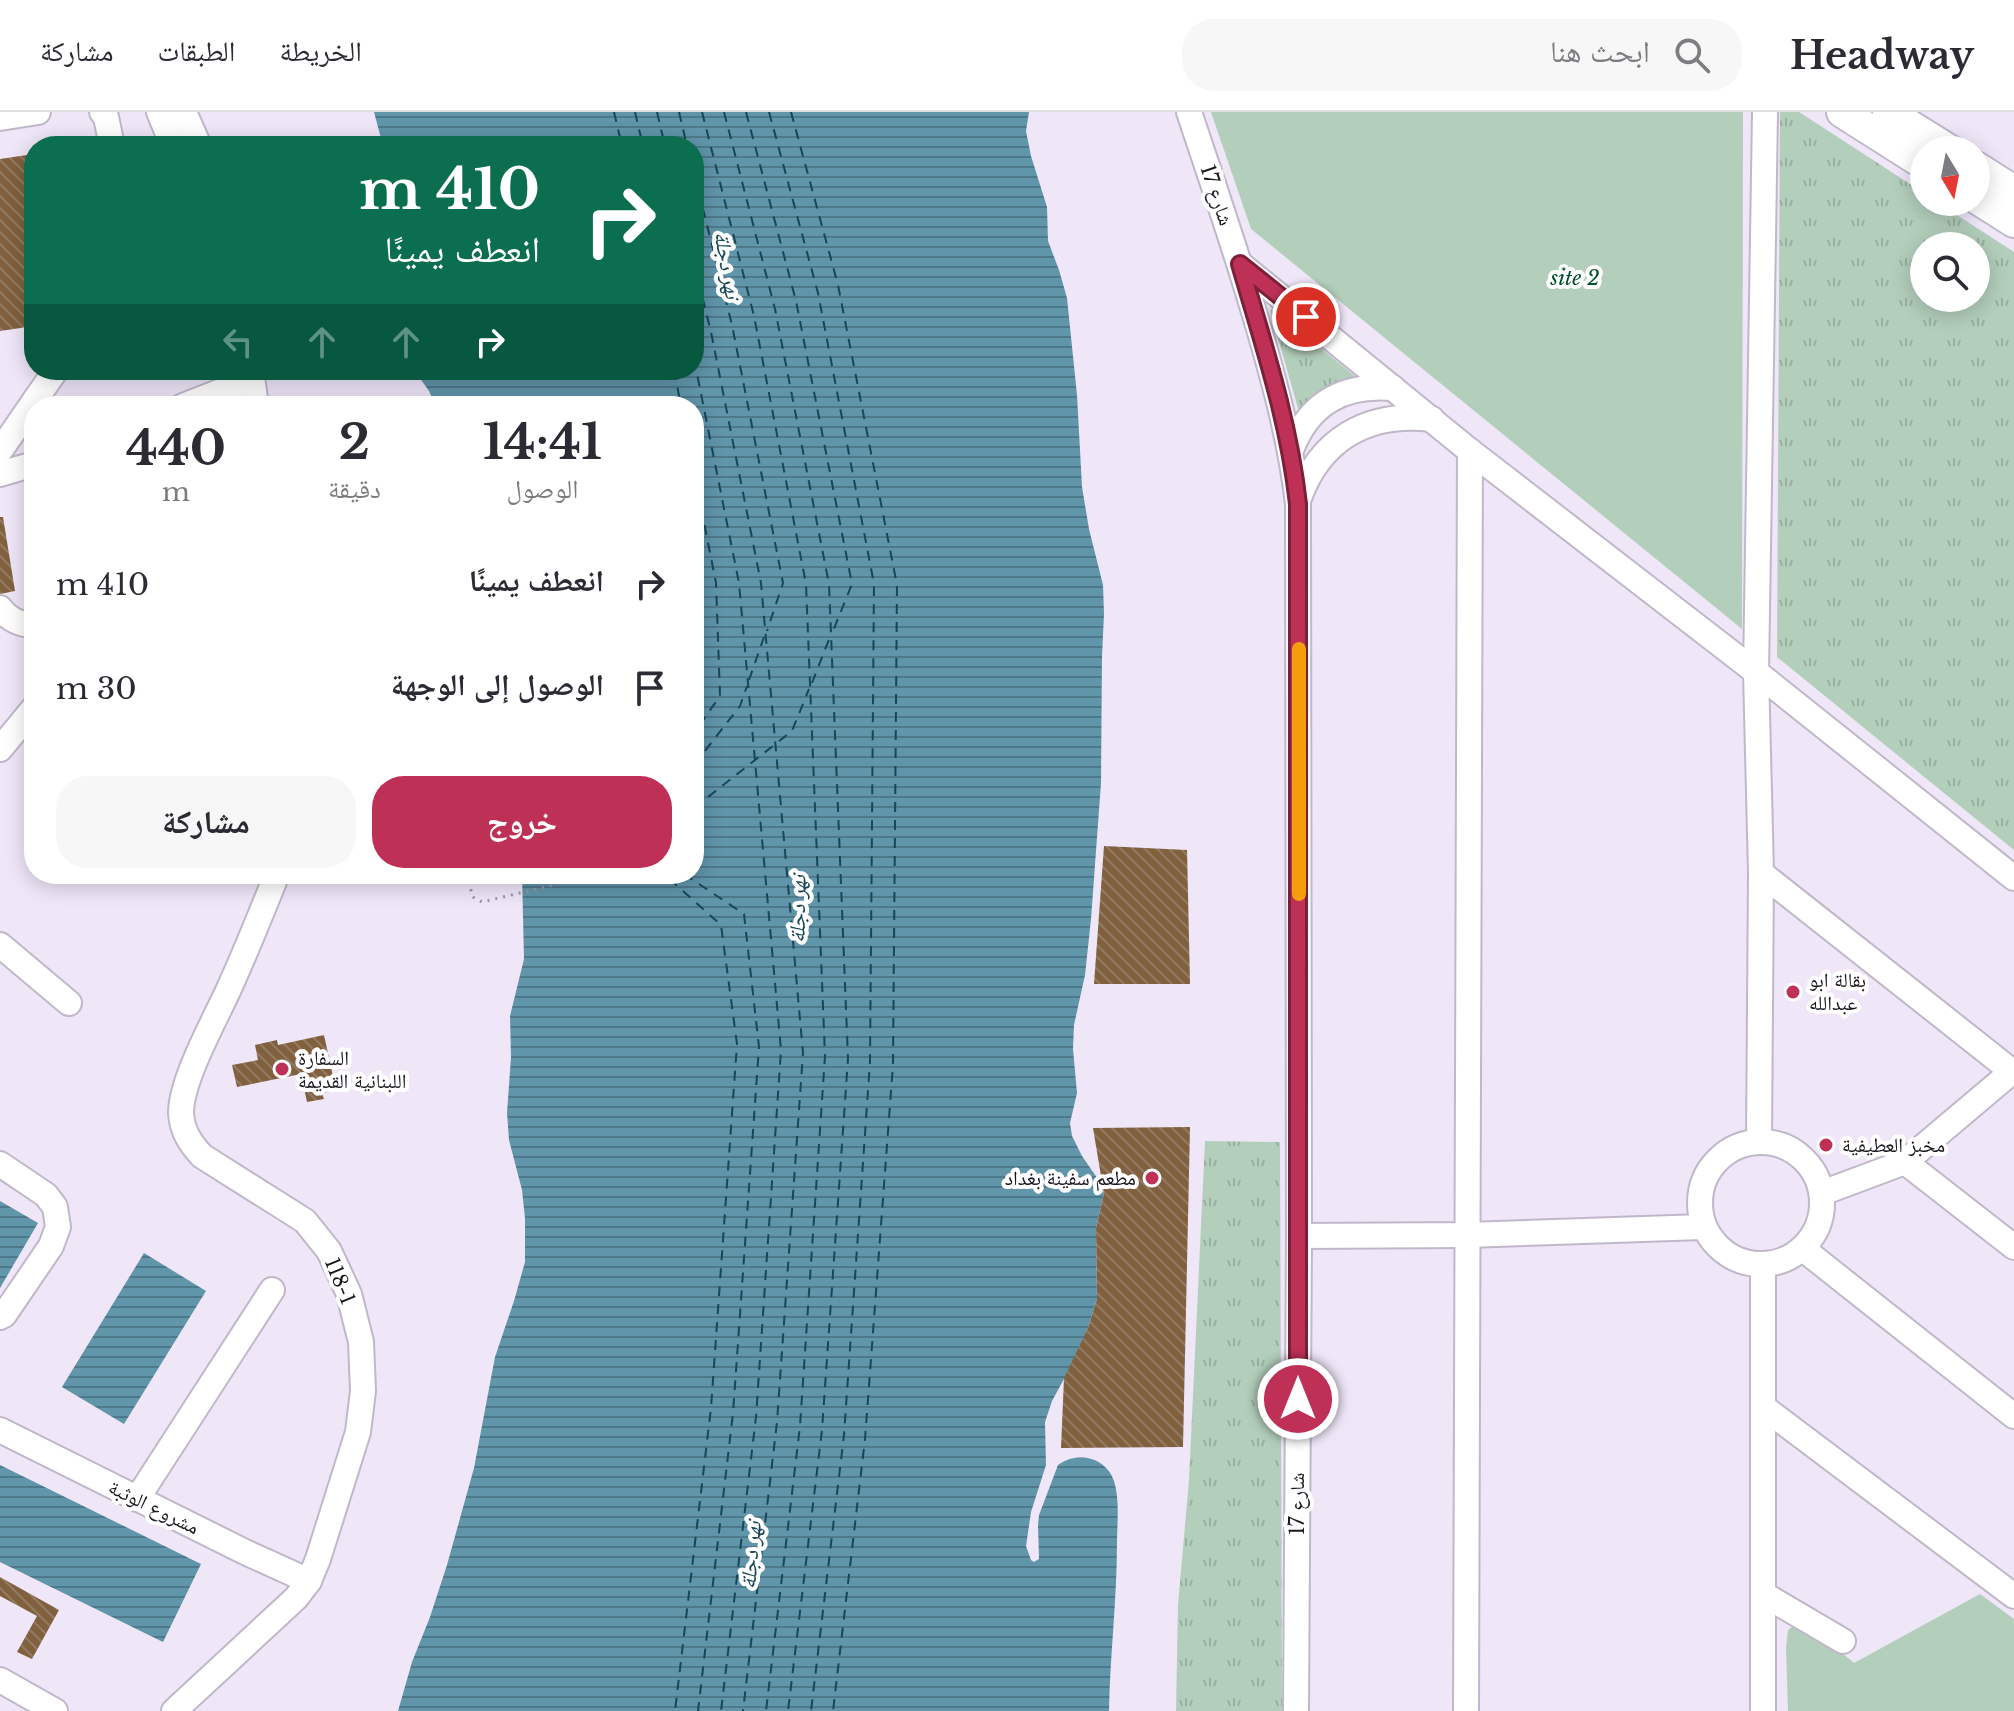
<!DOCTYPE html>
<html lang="ar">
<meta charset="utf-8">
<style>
body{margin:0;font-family:"Libre Baskerville","Noto Naskh Arabic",serif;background:#f7f7f7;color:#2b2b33;direction:rtl;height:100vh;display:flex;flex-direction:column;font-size:30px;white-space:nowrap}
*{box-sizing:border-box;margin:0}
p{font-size:26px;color:#7c7c81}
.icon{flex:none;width:44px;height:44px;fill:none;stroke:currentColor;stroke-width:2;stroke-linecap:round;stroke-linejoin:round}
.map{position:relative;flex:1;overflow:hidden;direction:ltr}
.details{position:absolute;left:24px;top:284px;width:680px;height:488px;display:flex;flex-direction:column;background:#fff;border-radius:32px;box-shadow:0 4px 20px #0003;direction:rtl}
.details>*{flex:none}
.guide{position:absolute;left:24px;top:24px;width:680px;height:244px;border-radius:32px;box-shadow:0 4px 20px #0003;direction:rtl;background:#0b6e4f;color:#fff;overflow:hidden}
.needle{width:52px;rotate:170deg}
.controls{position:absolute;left:1910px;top:24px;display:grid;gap:16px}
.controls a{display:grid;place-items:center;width:80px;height:80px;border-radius:50%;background:#fff;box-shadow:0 4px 20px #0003;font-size:40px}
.pin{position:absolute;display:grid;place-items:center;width:68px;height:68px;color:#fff;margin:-34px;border:4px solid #fff;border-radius:50%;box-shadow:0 2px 8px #0007}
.me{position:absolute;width:88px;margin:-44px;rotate:0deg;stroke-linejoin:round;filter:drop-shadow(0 0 6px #0008)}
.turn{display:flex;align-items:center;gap:28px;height:168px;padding:0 32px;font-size:36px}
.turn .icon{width:104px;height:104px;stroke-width:2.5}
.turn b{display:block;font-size:56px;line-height:68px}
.lanes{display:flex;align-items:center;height:76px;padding:0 32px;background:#0003;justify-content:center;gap:40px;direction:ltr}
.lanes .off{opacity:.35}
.eta{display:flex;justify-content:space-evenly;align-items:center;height:136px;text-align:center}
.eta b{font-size:48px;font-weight:800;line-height:56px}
.cta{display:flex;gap:16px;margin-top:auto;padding:16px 32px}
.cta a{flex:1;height:92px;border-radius:32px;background:#bf3057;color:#fff;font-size:32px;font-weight:800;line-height:92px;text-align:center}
.cta a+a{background:#f7f7f7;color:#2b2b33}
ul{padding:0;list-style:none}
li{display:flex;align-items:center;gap:24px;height:104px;padding:0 32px}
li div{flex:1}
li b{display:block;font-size:30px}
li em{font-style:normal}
header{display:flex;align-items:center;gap:48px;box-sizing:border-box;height:112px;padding:0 40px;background:#fff;border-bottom:2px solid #e1e1e2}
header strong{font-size:38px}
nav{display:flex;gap:44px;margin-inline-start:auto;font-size:28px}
.search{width:560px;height:72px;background:#f7f7f7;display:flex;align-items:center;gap:20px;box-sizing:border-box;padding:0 28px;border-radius:32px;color:#7c7c81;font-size:30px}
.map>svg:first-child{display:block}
.grass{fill:url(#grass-tufts);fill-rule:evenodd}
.park{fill:#b3cebb}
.water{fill:url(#water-rules)}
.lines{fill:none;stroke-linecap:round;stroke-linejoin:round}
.ferry{stroke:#184757;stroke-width:2;stroke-dasharray:10 8;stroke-linecap:butt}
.building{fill:url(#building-back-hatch)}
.minor-casing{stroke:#c0b8c9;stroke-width:28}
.major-casing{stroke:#c0b8c9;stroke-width:34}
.path{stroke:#9d96a3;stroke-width:3;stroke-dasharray:2 6;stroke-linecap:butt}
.minor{stroke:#fff;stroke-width:24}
.major{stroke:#fff;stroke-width:30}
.route-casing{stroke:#7c1f39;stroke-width:20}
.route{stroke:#bf3057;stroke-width:14}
.slow{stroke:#f59e0b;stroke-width:14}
.poi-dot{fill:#bf3057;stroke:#fff;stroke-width:3}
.labels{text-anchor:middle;stroke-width:8;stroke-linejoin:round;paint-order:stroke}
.street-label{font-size:20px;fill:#19161c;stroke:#fff}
.park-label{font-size:20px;font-style:italic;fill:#01502a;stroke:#fff}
.poi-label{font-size:20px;fill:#19161c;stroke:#fff;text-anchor:start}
.water-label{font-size:22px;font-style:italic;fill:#184757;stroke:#fff}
</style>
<header>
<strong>Headway</strong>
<div class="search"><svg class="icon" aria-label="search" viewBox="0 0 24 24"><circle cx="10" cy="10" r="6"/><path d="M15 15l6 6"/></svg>ابحث هنا</div>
<nav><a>الخريطة</a><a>الطبقات</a><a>مشاركة</a></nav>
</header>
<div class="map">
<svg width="2014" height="1599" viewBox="0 0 2014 1599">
<defs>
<pattern id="grass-tufts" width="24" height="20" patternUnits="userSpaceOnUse" patternTransform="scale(2)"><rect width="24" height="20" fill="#b3cebb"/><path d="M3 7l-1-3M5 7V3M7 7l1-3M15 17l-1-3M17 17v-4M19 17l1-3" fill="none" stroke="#99b0a0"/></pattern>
<pattern id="water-rules" width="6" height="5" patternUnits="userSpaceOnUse" patternTransform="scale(2)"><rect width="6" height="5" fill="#6095aa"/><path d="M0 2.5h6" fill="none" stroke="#4e798a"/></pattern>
<pattern id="building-back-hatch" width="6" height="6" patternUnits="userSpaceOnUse" patternTransform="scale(2)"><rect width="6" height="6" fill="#81603e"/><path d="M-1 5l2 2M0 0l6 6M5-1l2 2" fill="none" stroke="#927b64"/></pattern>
</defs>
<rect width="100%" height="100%" fill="#efe6f8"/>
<!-- grass -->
<g class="grass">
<path d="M 1780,0 L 1799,0 L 1924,81 L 1924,90 L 1937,90 L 2014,140 L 2014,738 L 1777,545 ZM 1924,134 L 1976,134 L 1976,186 L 1924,186 Z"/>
<polygon points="1272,197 1356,265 1356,266 1299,300 1270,198"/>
<polygon points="1205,1029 1280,1030 1282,1599 1176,1599 1178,1493 1189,1368"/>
</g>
<!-- park -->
<g class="park">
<polygon points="1211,0 1743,0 1742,517 1251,117"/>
<polygon points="1980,1482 2014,1507 2014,1599 1788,1599 1786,1537 1788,1518 1796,1512 1836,1536 1854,1551"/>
</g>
<!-- water -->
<g class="water">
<path d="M 374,0 L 1029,0 L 1026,19 L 1031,44 L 1047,95 L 1048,129 L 1059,158 L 1067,186 L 1077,283 L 1082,375 L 1089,417 L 1103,473 L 1104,502 L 1102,544 L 1101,671 L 1091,807 L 1085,863 L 1074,913 L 1073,937 L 1077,981 L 1070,1011 L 1072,1024 L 1082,1044 L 1102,1073 L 1104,1082 L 1096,1116 L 1097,1187 L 1088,1216 L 1078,1241 L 1052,1289 L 1045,1310 L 1046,1353 L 1031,1400 L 1026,1434 L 1031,1448 L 1034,1450 L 1039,1447 L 1038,1413 L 1039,1403 L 1058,1353 C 1077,1339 1106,1345 1114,1369 C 1120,1388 1117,1411 1117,1431 C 1117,1487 1110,1543 1109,1599 L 398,1599 L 412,1550 L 430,1505 L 447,1453 L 474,1356 L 495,1245 L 514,1189 L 525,1150 L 525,1106 L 522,1078 L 509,1028 L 507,1001 L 511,945 L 510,904 L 524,847 L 522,762 L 694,762 L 694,294 L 436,294 L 429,279 L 414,258 L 694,258 L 694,34 L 383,34 Z"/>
<polygon points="0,1089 38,1111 0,1176"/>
<polygon points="144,1141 206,1179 124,1312 62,1275"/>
<polygon points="0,1353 201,1452 163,1530 0,1450"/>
</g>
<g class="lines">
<!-- ferry -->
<g class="ferry">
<polyline points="614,0 622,34"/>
<polyline points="635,0 643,34"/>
<polyline points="657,0 665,34"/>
<polyline points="679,0 687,34"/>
<polyline points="702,0 754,204 806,472 825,944 800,1314 766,1599"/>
<polyline points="724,0 775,197 829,472 848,947 822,1318 788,1599"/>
<polyline points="746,0 796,189 852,472 833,519"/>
<polyline points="769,0 818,181 874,472 870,950 844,1323 811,1599"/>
<polyline points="791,0 838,173 897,473 893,953 865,1327 833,1599"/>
<polyline points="694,61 732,213 783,471 767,519"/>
<polyline points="694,151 711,220 761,471 803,941 777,1310 743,1599"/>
<polyline points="694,247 739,471 781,938 756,1305 721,1599"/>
<polyline points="674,258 681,294"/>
<polyline points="694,360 716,471 720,584 694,621"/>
<polyline points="749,568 764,525"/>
<polyline points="812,571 830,525"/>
<polyline points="694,653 740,594 747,574"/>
<polyline points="694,696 792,619 809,577"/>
<polyline points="653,762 665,763 721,813 737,932 711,1296 675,1599"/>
<polyline points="684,762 744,802 759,935 733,1301 698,1599"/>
</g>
</g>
<!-- building -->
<g class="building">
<polygon points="34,42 34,214 0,219 0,47"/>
<polygon points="0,405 3,405 15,479 0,482"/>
<polygon points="1104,734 1187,738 1190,872 1094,872"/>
<polygon points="324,923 336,978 322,981 324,987 307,990 301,962 237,975 232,953 258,948 255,933 277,928 278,933"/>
<polygon points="1190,1015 1183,1335 1061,1336 1064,1266 1088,1216 1097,1187 1096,1116 1104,1082 1093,1016"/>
<polygon points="0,1465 59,1498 32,1547 17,1540 37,1504 0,1484"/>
</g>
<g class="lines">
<!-- minor casing -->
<g class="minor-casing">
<g id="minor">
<polyline points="102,0 106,5 112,34"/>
<polyline points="159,0 173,34"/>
<polyline points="184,0 199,34"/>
<path d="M 1189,0 C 1213,72 1238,144 1259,217 C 1276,275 1291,332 1298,392 L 1299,1124 L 1296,1599"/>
<polyline points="0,6 38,0"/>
<polyline points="1240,152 1470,339 1756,560 2014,766"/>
<polyline points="251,258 256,294"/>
<polyline points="37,294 35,288 56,258"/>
<polyline points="183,294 252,267"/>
<path d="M 1291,338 C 1309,291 1343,272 1393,276"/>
<polyline points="0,339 35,288"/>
<polyline points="0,362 34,352"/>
<path d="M 1298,389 C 1319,327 1368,299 1432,307"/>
<path d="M 0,496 C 8,507 21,513 34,513"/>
<polyline points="0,637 34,596"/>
<polyline points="1761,761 2014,961"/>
<polyline points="0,833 69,891"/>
<polyline points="1759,1029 1761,761 1756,560 1765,0"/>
<circle cx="1761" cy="1091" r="61"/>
<polyline points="1905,1050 2014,1135"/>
<polyline points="0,1052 46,1083 55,1095 58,1115 51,1134 4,1203 0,1205"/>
<polyline points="1822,1081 1905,1050 2014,958"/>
<polyline points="1299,1124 1467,1123 1703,1115"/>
<polyline points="1803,1137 2014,1304"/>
<polyline points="1763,1153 1763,1599"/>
<polyline points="1763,1295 2014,1484"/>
<polyline points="0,1318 245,1440 309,1469"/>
<polyline points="137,1387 272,1178"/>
<polyline points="1763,1482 1843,1529"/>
<polyline points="0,1568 55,1599"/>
<path d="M 174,1599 L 296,1486 L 309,1469 L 318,1447 L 358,1320 L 363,1279 L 361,1230 L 349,1182 L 329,1139 L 305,1109 L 202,1044 C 190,1031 182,1019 181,1001 C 181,969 213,911 227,881 C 245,842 261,802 277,762"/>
<polyline points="1466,1599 1470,339"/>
</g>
</g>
<!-- major casing -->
<g class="major-casing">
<g id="major">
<polyline points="1842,0 1924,52"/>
<polyline points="1888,0 1949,38"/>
<polyline points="1976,55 2014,79"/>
<polyline points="1976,86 2014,110"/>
</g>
</g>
<!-- path -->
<polyline class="path" points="466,762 473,785 482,790 562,771 559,762"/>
<!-- minor -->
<use href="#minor" class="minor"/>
<!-- major -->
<use href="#major" class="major"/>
</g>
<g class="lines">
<!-- route casing -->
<g class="route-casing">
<path id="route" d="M 1298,1287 L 1298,392 C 1289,309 1263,231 1240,152 L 1306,205"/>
</g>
<!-- route -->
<use href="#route" class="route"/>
<!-- slow -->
<polyline class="slow" points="1299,537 1299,782"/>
</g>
<!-- markers -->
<g class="poi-dot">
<circle cx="1793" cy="880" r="8"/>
<circle cx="282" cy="957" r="8"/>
<circle cx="1826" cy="1033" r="8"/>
<circle cx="1152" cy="1066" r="8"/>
</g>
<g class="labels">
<!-- street labels -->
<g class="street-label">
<text transform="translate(1217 83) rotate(71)" y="7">شارع 17</text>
<text transform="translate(340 1169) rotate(68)" y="7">118-1</text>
<text transform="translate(1297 1392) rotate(-90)" y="7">شارع 17</text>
<text transform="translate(154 1395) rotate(26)" y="7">مشروع الوثبة</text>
</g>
<!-- park labels -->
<g class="park-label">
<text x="1575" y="173">site 2</text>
</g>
<!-- poi labels -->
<g class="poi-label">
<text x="1809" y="875">بقالة ابو<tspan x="1809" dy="23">عبدالله</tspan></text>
<text x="298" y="953">السفارة<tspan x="298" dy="23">اللبنانية القديمة</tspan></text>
<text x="1842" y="1040">مخبز العطيفية</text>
<text x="1136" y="1073" text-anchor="end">مطعم سفينة بغداد</text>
</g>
<!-- water labels -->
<g class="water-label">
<text transform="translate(728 153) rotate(80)" y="8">نهر دجلة</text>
<text transform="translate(797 797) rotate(-89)" y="8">نهر دجلة</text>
<text transform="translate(750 1443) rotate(-85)" y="8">نهر دجلة</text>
</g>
</g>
</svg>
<div class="controls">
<a><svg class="needle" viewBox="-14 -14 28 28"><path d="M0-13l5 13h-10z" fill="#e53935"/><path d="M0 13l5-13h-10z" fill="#7c7c81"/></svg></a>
<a><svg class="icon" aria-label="search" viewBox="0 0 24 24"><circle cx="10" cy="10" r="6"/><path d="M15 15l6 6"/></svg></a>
</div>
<div class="pin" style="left:1306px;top:205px;background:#d93025"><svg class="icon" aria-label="arrive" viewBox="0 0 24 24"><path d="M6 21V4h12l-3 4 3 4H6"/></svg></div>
<svg class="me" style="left:1298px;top:1287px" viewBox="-20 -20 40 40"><circle r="17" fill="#bf3057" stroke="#fff" stroke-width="3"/><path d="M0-11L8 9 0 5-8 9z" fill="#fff"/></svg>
<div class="guide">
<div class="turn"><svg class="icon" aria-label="right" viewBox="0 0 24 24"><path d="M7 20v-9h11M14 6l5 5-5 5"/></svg><div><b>410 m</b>انعطف يمينًا</div></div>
<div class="lanes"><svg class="icon off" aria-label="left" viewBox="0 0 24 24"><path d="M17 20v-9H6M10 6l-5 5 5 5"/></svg><svg class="icon off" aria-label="ahead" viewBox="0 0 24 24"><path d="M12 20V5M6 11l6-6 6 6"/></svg><svg class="icon off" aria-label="ahead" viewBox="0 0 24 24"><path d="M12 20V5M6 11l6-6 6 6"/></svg><svg class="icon" aria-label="right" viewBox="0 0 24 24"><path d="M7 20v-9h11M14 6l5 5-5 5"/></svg></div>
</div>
<section class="details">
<div class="eta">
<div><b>14:41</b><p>الوصول</p></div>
<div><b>2</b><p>دقيقة</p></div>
<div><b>440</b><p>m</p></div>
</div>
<ul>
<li><svg class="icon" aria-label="right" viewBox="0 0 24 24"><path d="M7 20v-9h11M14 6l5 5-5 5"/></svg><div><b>انعطف يمينًا</b></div><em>410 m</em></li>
<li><svg class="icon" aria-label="arrive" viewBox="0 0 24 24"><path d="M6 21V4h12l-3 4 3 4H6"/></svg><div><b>الوصول إلى الوجهة</b></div><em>30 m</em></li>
</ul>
<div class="cta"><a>خروج</a><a>مشاركة</a></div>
</section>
</div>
